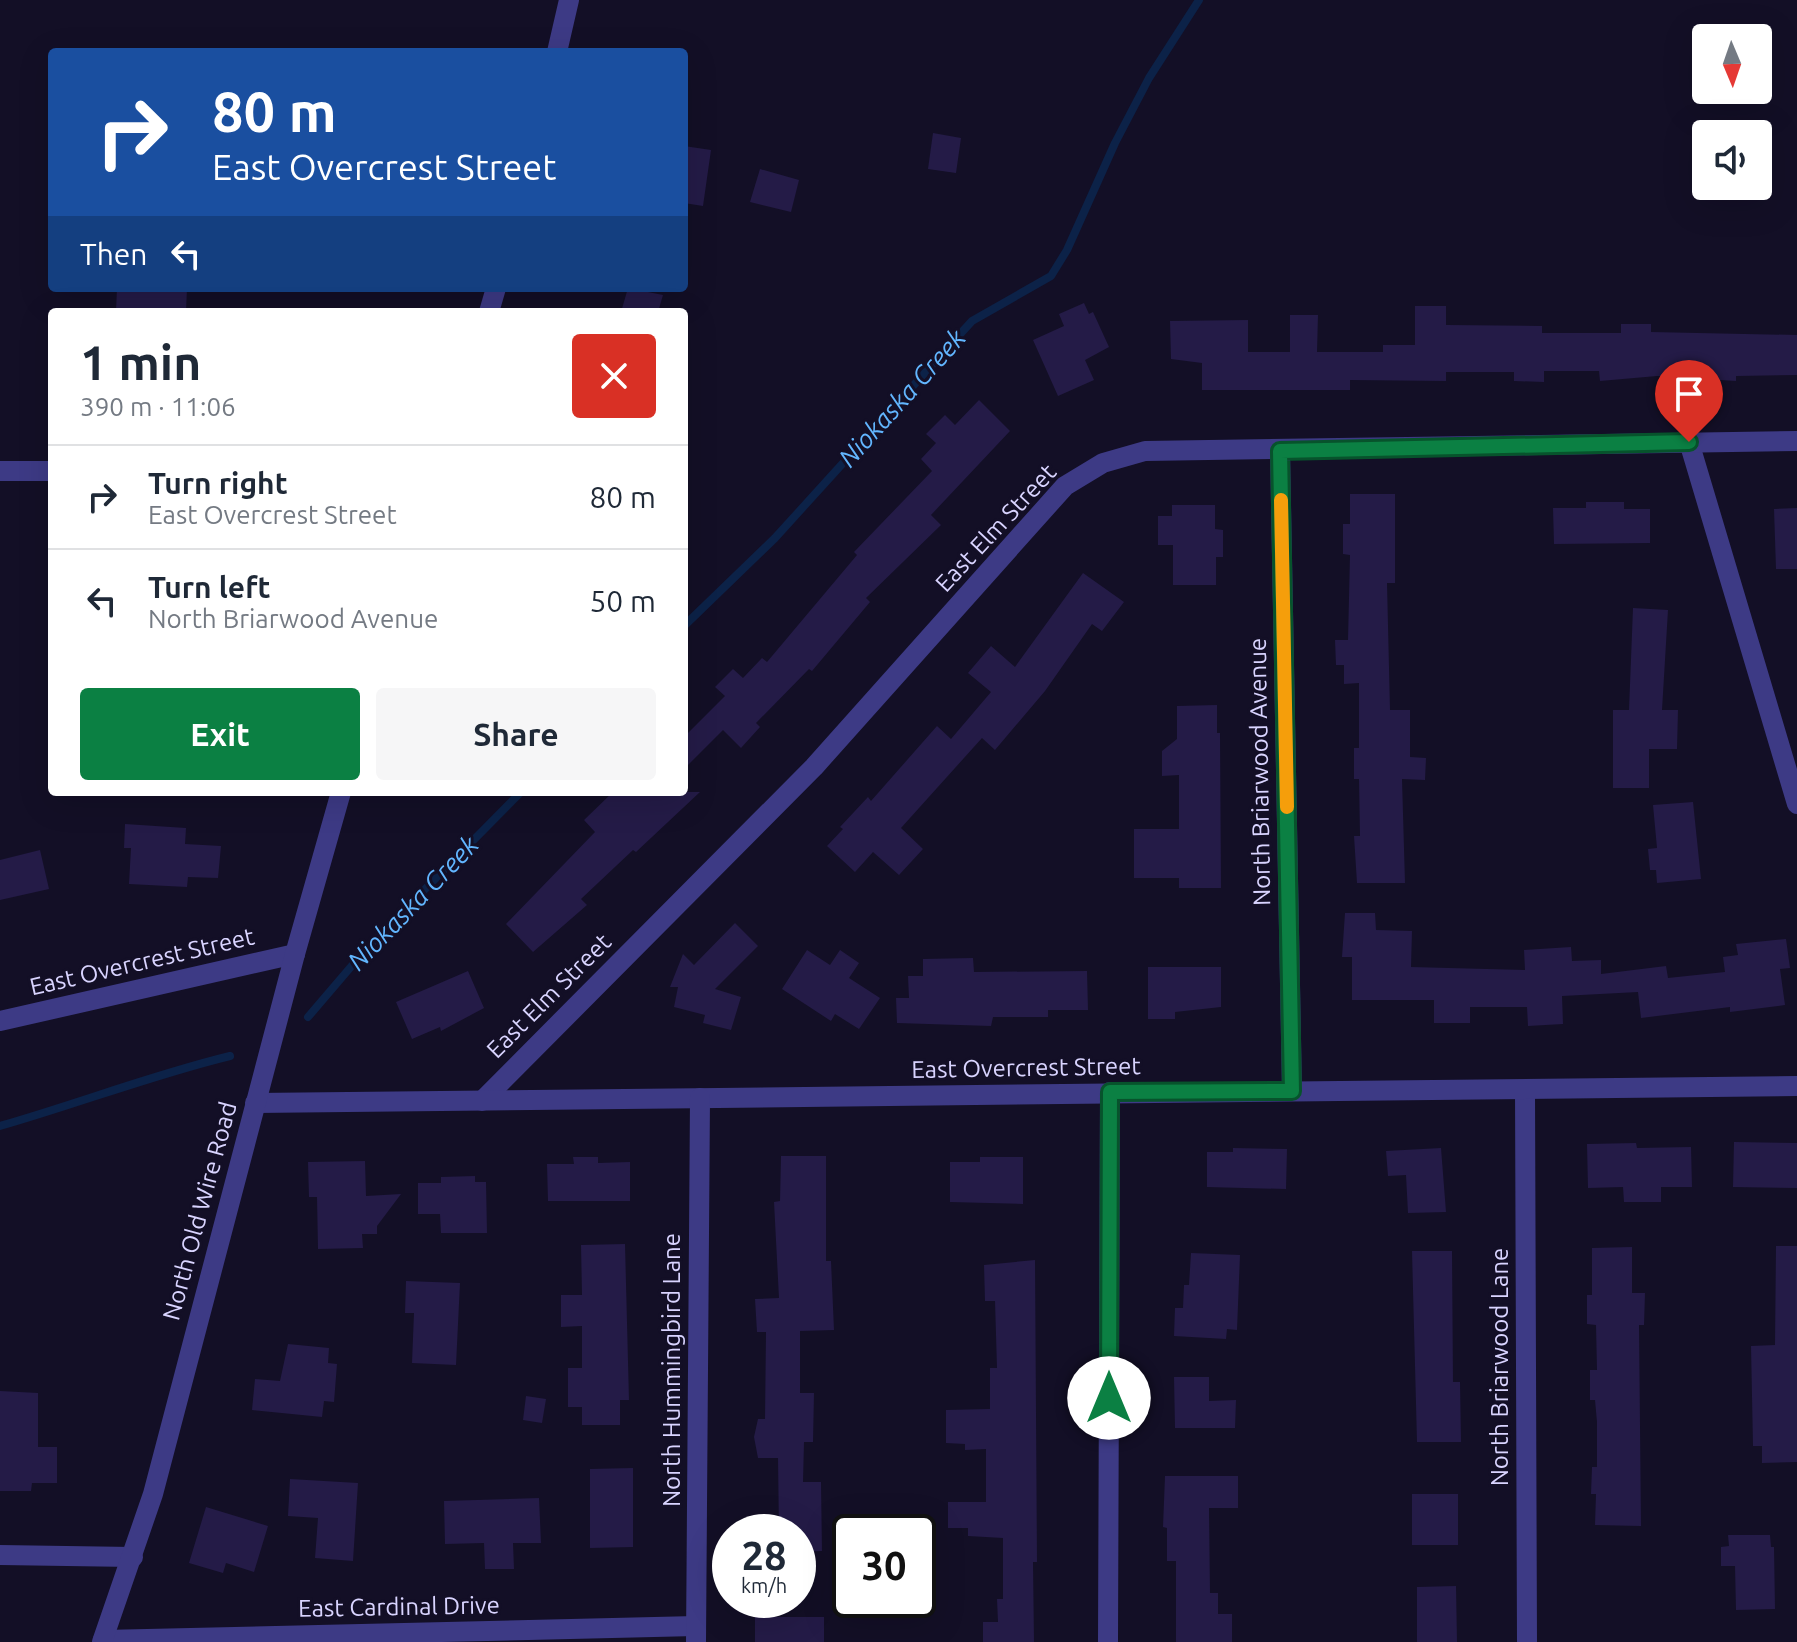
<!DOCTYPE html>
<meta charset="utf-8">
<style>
body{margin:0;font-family:Ubuntu,sans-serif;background:#f6f6f7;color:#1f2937;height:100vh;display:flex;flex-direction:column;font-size:30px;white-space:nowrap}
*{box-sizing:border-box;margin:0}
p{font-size:26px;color:#747a83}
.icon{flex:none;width:44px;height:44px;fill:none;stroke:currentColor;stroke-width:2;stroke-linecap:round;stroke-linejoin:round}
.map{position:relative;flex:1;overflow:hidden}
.sheet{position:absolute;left:48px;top:308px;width:640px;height:488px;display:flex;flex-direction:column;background:#fff;border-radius:8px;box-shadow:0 8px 32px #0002}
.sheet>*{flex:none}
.hud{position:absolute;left:48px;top:48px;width:640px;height:244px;border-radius:8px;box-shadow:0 8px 32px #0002;background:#1a4fa0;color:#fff;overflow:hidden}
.needle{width:52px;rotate:178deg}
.buttons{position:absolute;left:1692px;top:24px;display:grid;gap:16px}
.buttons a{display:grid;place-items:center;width:80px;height:80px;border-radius:8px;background:#fff;box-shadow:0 8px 32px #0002;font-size:40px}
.speed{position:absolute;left:712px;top:1514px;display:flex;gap:16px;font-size:40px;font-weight:700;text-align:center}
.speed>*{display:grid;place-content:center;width:104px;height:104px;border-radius:50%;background:#fff;box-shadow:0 8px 32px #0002;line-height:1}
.speed small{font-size:20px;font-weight:400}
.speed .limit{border:4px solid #111;border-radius:12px;background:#fff;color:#111}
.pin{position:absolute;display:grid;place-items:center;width:68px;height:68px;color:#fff;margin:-82px -34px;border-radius:50% 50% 50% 0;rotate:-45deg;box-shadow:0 0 8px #0007}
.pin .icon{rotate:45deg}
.me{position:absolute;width:88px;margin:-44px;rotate:0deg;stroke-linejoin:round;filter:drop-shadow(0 0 6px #0008)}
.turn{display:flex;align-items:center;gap:28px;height:168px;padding:0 32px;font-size:36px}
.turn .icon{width:104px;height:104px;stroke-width:2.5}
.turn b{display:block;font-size:56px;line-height:68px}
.then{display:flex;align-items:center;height:76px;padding:0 32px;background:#0003;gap:16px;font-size:30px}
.round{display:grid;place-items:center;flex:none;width:84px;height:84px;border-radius:8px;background:#f6f6f7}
.head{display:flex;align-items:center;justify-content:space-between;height:136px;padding:0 32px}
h1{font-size:48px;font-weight:700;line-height:60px}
.primary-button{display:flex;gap:16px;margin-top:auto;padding:16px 32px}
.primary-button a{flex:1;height:92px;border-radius:8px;background:#0b8043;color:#fff;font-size:32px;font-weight:700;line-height:92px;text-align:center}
.primary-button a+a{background:#f6f6f7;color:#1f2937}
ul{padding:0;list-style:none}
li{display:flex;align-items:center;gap:24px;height:104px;padding:0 32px;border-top:2px solid #e0e1e3}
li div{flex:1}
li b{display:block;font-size:30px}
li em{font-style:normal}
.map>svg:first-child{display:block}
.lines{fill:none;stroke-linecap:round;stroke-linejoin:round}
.stream{stroke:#0c2248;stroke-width:8}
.building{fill:#241b47}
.minor{stroke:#3d3a85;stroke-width:20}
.tertiary{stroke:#3d3a85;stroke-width:20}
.route-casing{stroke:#07532c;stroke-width:20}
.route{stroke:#0b8043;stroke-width:14}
.slow{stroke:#f59e0b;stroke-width:14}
.labels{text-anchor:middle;stroke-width:6;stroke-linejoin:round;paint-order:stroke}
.street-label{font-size:24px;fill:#d9d4ff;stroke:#130f26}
.water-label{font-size:26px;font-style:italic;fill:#62b6ff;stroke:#130f26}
</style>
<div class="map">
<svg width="1797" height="1642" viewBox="0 0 1797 1642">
<rect width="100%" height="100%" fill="#130f26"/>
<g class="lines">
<!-- stream -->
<g class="stream">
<polyline points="684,626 775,538 972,321 1051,276 1067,250 1115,143 1149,78 1199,0"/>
<polyline points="308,1017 367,948 521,792"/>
<path d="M 0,1126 C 77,1104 152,1075 230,1056"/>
</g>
</g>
<!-- building -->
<g class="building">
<polygon points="933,133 961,138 956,173 928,169"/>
<polygon points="684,146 711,150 703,206 684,203"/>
<polygon points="760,169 799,180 791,212 750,202"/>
<polygon points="117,288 187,288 186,312 116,312"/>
<polygon points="628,288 663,295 658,312 621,312"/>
<polygon points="1084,303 1089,314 1093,312 1109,347 1085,360 1094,380 1058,396 1033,340 1064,326 1059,314"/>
<polygon points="1415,306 1446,306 1446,325 1542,326 1542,333 1621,333 1621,324 1651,324 1651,332 1797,335 1797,375 1736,376 1736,381 1657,376 1600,381 1599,371 1544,371 1544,382 1514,381 1514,372 1446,372 1446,381 1350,380 1350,390 1202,390 1202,363 1171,359 1170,321 1248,320 1248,352 1290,352 1290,315 1318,315 1317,352 1383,352 1383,345 1415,345"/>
<polygon points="979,400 1010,431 931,515 941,525 866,598 870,602 812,671 809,669 756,723 760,727 741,748 723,730 684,769 684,737 725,696 715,687 733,669 743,678 762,658 767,662 857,555 854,552 932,471 921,459 936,443 926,434 945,415 955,425"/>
<polygon points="1350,494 1395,494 1395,583 1387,583 1390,710 1410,710 1410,757 1426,758 1425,780 1402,779 1405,883 1357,883 1354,836 1360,836 1359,779 1354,779 1354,748 1359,748 1359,683 1344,684 1344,665 1336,665 1335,640 1348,640 1350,555 1343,554 1343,524 1350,524"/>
<polygon points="1586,502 1624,502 1624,509 1650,509 1650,543 1554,544 1553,508 1586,508"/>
<polygon points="1172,505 1215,505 1215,529 1223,530 1223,557 1216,557 1216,585 1173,585 1173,545 1158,545 1158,516 1172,516"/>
<polygon points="1797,508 1797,569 1776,569 1774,509"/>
<polygon points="1083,573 1124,602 1102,631 1092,624 1045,691 995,750 982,738 901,828 923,849 899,875 873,852 855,872 827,846 843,829 840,827 868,797 871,801 937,726 951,739 991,692 968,673 991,646 1015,667"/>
<polygon points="1633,608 1668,610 1662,710 1678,710 1677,749 1649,749 1649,788 1613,788 1613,710 1629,710"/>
<polygon points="1217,705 1217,733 1220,733 1221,888 1179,888 1179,878 1134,878 1134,829 1179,829 1179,775 1162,776 1162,751 1177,739 1177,706"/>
<polygon points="613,792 700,792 636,852 633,850 581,899 587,905 533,952 506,924 595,832 584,820"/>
<polygon points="1693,802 1701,879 1657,883 1656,870 1650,870 1648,849 1657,848 1653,805"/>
<polygon points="125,824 186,828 185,844 221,846 218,878 188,877 187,887 129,884 131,848 124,848"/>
<polygon points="40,850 49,889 0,900 0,860"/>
<polygon points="1345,913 1375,913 1376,930 1412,931 1411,967 1525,970 1524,950 1571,947 1572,961 1601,960 1601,974 1666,966 1668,978 1725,972 1723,957 1738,955 1736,944 1786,939 1790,968 1780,969 1785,1005 1730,1012 1730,1007 1641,1018 1638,992 1562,996 1563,1024 1528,1026 1527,1007 1470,1007 1470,1023 1434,1023 1434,1000 1352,1000 1352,957 1342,957"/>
<polygon points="735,923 758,946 715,989 741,997 731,1030 703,1023 705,1015 674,1007 678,987 670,987 683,954 694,965"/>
<polygon points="807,950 830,965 840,950 859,963 849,978 880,998 859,1029 835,1014 831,1021 782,989"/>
<polygon points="973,958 974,972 1087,971 1088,1010 1048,1010 1048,1017 993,1017 991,1026 897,1023 896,998 909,998 908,976 923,976 923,959"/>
<polygon points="1148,967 1221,967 1221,1007 1175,1012 1175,1019 1148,1019"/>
<polygon points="468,971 484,1008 441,1031 440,1027 412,1039 396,1002"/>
<polygon points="1734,1142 1797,1143 1797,1188 1733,1187"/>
<polygon points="1636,1143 1637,1148 1691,1147 1692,1187 1661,1187 1661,1202 1624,1202 1623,1187 1588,1188 1587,1144"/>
<polygon points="1233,1148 1287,1149 1286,1189 1207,1187 1207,1152 1233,1152"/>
<polygon points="1441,1148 1446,1212 1408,1213 1406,1175 1388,1176 1386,1151"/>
<polygon points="781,1156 826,1156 826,1261 831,1261 834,1330 800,1331 800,1393 814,1393 813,1442 804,1442 803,1482 821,1482 822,1551 798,1552 798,1532 779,1532 778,1458 758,1458 754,1437 758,1419 765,1419 766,1332 757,1332 755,1299 779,1298 774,1202 780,1201"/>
<polygon points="573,1157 598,1157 598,1163 630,1162 630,1201 548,1201 547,1164 574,1164"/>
<polygon points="980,1157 1023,1157 1023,1204 950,1202 950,1162 980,1162"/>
<polygon points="365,1161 366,1196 401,1194 377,1226 377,1234 362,1234 363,1248 318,1249 317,1197 309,1197 308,1162"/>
<polygon points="475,1176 475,1182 486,1182 487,1233 441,1233 440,1214 418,1214 418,1183 441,1183 441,1177"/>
<polygon points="625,1244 629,1400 620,1400 620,1425 582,1425 582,1407 568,1407 568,1368 582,1368 582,1326 561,1327 561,1295 582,1295 581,1245"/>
<polygon points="1776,1246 1797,1246 1797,1462 1762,1463 1762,1446 1753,1446 1751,1346 1775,1345"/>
<polygon points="1632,1247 1632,1293 1645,1293 1644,1325 1639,1325 1641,1526 1595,1525 1596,1494 1591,1494 1592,1467 1597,1467 1597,1422 1595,1400 1590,1400 1590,1370 1597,1370 1596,1325 1587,1324 1587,1295 1592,1295 1592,1248"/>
<polygon points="1412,1251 1452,1251 1453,1382 1460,1382 1461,1442 1417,1442"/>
<polygon points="1191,1253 1240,1255 1237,1330 1227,1329 1226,1339 1174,1336 1175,1308 1183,1308 1184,1285 1189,1285"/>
<polygon points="1035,1260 1037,1562 1033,1562 1034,1642 983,1642 983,1622 998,1622 997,1599 1003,1599 1003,1538 968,1536 968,1528 948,1528 948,1502 986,1502 986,1449 965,1450 965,1444 946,1443 946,1410 990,1409 990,1368 997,1368 995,1301 985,1301 984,1265"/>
<polygon points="406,1281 460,1283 456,1365 412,1363 414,1313 405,1313"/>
<polygon points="288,1344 329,1348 328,1363 337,1364 334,1402 324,1401 322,1417 252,1410 255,1379 280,1381"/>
<polygon points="1174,1377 1209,1377 1209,1401 1236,1400 1235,1428 1175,1428"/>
<polygon points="0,1391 38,1393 38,1447 57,1447 57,1483 32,1483 31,1491 0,1491"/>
<polygon points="526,1396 546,1399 542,1423 523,1420"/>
<polygon points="633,1468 633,1547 590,1548 590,1469"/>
<polygon points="1165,1476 1238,1476 1238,1508 1209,1508 1210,1593 1218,1593 1218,1614 1232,1614 1232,1642 1176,1642 1176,1561 1167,1561 1167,1528 1163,1527"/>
<polygon points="290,1479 358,1483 353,1561 315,1558 318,1518 288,1516"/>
<rect x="1412" y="1494" width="46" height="51"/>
<polygon points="539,1498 541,1543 513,1543 514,1569 485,1569 484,1543 445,1544 444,1501"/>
<polygon points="206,1507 268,1526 254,1572 226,1563 223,1573 189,1563"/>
<polygon points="1728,1535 1770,1535 1771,1547 1774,1547 1775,1609 1736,1610 1735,1566 1721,1566 1721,1547 1729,1546"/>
<polygon points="1456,1586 1457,1642 1417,1642 1417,1587"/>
<rect x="755" y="1617" width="69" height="25"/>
</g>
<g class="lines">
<!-- minor -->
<g class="minor">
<polyline points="1689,442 1797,804"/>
<polyline points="1280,451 1292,1091"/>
<polyline points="0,471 52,471"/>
<polyline points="0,1021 295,954"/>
<polyline points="1525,1091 1527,1642"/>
<polyline points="482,1101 814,767 1065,486 1103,463 1145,451 1797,441"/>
<polyline points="255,1103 1797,1086"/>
<polyline points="0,1555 133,1557"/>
<polyline points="103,1640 696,1626"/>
<polyline points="696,1642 700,1098"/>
<polyline points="1108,1642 1110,1092"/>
</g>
<!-- tertiary -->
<g class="tertiary">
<polyline points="557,52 569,0"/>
<polyline points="489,312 496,288"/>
<polyline points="102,1642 153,1494 295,954 341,792"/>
</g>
</g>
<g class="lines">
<!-- route casing -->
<g class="route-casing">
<polyline id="route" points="1109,1398 1110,1092 1292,1091 1280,451 1689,442"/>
</g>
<!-- route -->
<use href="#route" class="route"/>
<!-- slow -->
<polyline class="slow" points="1281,500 1287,807"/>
</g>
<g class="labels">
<!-- street labels -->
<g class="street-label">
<text transform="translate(996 528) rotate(-47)" y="8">East Elm Street</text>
<text transform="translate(1260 772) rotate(-91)" y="8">North Briarwood Avenue</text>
<text transform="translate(142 962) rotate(-13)" y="8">East Overcrest Street</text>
<text transform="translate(549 996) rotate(-45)" y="8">East Elm Street</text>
<text transform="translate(1026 1068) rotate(-1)" y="8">East Overcrest Street</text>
<text transform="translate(200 1211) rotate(-75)" y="8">North Old Wire Road</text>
<text transform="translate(1500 1367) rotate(-90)" y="8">North Briarwood Lane</text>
<text transform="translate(672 1370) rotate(-90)" y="8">North Hummingbird Lane</text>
<text transform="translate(399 1607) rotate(-1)" y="8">East Cardinal Drive</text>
</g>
<!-- water labels -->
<g class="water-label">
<text transform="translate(902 398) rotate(-48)" y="9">Niokaska Creek</text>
<text transform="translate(413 903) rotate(-46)" y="9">Niokaska Creek</text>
</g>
</g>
</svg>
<div class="buttons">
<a><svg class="needle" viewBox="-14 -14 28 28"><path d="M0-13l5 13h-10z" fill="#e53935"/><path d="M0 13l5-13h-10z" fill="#747a83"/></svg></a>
<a><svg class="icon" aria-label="sound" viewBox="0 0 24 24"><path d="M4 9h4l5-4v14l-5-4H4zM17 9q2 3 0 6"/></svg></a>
</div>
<div class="speed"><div>28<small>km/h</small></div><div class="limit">30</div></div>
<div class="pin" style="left:1689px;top:442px;background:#d93025"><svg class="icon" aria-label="arrive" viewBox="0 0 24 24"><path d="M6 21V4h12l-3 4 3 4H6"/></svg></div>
<svg class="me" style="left:1109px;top:1398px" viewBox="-20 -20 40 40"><circle r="19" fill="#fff"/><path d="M0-13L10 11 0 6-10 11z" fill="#0b8043"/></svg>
<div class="hud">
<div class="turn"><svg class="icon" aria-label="right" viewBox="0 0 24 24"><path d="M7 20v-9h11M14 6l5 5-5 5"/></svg><div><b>80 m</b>East Overcrest Street</div></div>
<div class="then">Then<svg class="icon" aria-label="left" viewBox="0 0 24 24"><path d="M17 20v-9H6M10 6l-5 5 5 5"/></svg></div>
</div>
<section class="sheet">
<div class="head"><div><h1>1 min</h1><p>390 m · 11:06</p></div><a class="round" style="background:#d93025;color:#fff"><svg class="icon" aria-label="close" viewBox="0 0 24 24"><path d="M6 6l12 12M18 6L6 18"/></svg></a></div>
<ul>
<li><svg class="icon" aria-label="right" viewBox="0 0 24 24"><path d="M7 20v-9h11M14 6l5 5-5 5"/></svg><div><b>Turn right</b><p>East Overcrest Street</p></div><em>80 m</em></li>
<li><svg class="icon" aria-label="left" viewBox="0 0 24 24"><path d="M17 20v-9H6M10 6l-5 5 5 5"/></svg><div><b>Turn left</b><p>North Briarwood Avenue</p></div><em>50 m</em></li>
</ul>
<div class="primary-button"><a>Exit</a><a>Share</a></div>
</section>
</div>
